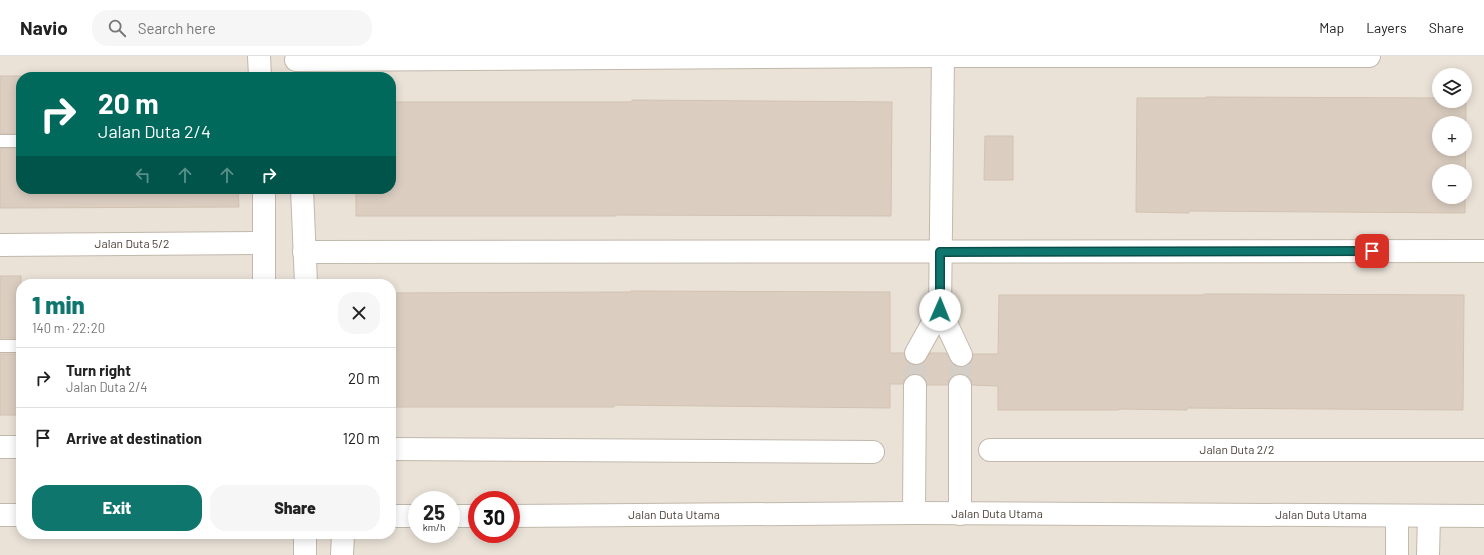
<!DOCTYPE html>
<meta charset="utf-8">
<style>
body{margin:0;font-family:Barlow,sans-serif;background:#f6f6f6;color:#222;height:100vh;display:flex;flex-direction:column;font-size:15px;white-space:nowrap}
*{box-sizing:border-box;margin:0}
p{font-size:13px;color:#767676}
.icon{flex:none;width:22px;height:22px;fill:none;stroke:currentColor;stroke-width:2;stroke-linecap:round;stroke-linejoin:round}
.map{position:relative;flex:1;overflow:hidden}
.panel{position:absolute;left:16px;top:223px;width:380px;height:260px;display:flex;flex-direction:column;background:#fff;border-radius:16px;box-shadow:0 2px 10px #0003}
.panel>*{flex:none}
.guide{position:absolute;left:16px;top:16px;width:380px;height:122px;border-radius:16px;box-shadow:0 2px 10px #0003;background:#00695c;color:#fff;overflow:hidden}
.buttons{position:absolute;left:1432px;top:12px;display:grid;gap:8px}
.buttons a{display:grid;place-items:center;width:40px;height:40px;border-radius:50%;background:#fff;box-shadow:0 2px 10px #0003;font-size:20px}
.speed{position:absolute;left:408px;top:435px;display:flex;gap:8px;font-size:20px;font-weight:700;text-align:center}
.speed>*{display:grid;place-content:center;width:52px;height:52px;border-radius:50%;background:#fff;box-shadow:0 2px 10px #0003;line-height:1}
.speed small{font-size:10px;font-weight:400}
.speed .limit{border:6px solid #d22;background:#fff;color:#111}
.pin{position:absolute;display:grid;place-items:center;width:34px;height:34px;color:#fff;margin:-17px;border-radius:8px;box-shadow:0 2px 6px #0006}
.me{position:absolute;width:44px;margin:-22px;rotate:1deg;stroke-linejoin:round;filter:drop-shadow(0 0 3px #0008)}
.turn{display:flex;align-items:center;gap:14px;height:84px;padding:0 16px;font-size:18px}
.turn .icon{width:52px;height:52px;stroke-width:2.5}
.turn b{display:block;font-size:28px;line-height:34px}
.lanes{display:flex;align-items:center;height:38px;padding:0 16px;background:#0003;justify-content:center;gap:20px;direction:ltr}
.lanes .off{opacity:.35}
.round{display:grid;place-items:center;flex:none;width:42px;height:42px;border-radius:16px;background:#f6f6f6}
.summary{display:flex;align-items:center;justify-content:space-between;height:68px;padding:0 16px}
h1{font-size:24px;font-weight:800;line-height:30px;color:#0f766e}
.button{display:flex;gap:8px;margin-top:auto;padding:8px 16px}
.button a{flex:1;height:46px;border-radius:16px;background:#0f766e;color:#fff;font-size:16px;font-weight:800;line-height:46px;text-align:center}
.button a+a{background:#f6f6f6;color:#222}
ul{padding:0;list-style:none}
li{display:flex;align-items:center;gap:12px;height:60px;padding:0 16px;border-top:1px solid #e0e0e0}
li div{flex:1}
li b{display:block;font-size:15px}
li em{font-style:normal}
header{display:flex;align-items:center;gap:24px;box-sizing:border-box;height:56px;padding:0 20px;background:#fff;border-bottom:1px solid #e0e0e0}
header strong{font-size:19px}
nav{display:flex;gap:22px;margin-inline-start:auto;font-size:14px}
.search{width:280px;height:36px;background:#f6f6f6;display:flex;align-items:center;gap:10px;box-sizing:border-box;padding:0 14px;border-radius:16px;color:#767676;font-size:15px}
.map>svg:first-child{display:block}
.residential{fill:#eae2d7;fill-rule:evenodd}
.building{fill:#dbcec1;stroke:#d3c2b1;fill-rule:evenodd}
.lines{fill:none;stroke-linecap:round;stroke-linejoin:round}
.minor-tunnel{stroke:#d4cec6;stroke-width:22;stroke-dasharray:22 11;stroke-linecap:butt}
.service-casing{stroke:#c2b8ab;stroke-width:14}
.minor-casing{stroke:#c2b8ab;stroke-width:24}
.service{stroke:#fff;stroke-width:12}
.minor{stroke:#fff;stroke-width:22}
.route-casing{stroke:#0a4d48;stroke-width:10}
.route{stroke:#0f766e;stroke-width:7}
.labels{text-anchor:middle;stroke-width:4;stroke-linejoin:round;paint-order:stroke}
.street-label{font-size:12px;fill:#4a4137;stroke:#fff}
</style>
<header>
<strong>Navio</strong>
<div class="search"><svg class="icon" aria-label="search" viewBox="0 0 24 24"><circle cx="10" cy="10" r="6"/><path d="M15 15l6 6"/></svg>Search here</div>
<nav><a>Map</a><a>Layers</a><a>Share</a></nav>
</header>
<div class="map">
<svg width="1484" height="499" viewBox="0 0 1484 499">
<rect width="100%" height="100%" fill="#f6f1ea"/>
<!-- residential -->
<path class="residential" d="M 0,0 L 1484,0 L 1484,499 L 0,499 ZM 1439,19 L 1465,19 L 1465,45 L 1439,45 ZM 21,21 L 391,21 L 391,133 L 21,133 ZM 1439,67 L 1465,67 L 1465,93 L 1439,93 ZM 1439,115 L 1465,115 L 1465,141 L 1439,141 ZM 21,228 L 391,228 L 391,478 L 21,478 ZM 417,444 L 451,444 L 451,478 L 417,478 ZM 477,444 L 511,444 L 511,478 L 477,478 Z"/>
<!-- building -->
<g class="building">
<rect x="0" y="20" width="21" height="58"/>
<path d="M 1206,41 L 1439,42 L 1439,45 L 1465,45 L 1466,42 L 1465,157 L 1189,155 L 1189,157 L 1136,156 L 1137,42 L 1206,42 ZM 1439,67 L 1465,67 L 1465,93 L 1439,93 ZM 1439,115 L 1465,115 L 1465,141 L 1439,141 Z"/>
<polygon points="632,44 892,46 891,160 616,159 616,160 356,160 356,133 391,133 391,46 632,46"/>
<polygon points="985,80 1013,80 1013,124 984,124"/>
<polygon points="0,92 21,92 21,133 238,133 239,151 0,152"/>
<rect x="0" y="220" width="21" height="62"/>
<polygon points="631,235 890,236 890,297 904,297 906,304 910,308 916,309 923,307 930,297 946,297 954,309 960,311 967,310 971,306 973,298 998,298 999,239 1204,239 1204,238 1231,238 1464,239 1463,354 1187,352 1187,354 1119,353 1119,354 998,354 998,330 972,329 971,323 967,319 960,318 953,319 949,323 948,329 927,329 926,324 921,319 915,318 909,319 904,323 903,328 890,328 890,352 614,349 614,351 391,351 391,237 631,236"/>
<rect x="0" y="298" width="21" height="61"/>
</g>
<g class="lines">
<!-- minor-tunnel -->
<g class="minor-tunnel">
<polyline points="915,330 916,297"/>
<polyline points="960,330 961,299"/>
</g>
<!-- service casing -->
<g class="service-casing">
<g id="service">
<polyline points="0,85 21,85"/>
<polyline points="0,290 21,290"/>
</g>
</g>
<!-- minor casing -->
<g class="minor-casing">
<g id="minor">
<polyline points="259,0 260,21"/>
<polyline points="943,0 940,254 961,299"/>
<polyline points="296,4 943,0 1369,0"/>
<polyline points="264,133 264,228"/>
<polyline points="302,133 306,228"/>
<polyline points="0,189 264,187"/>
<polyline points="304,196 1484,195"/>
<polyline points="916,297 940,254"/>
<polyline points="0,391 21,391"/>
<polyline points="391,393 873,396"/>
<polyline points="990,394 1484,394"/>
<polyline points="914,457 915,330"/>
<polyline points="960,458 960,330"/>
<polyline points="0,459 21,459"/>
<polyline points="391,460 417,460"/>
<polyline points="451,460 477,460"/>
<polyline points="511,460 914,457 1484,460"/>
<polyline points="305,478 305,499"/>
<polyline points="342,499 343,478"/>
<polyline points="1397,499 1397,460"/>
<polyline points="1428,499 1429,460"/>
</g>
</g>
<!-- service -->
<use href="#service" class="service"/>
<!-- minor -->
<use href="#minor" class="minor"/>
</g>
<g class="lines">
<!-- route casing -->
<g class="route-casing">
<polyline id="route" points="940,254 940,196 1372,195"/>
</g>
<!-- route -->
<use href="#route" class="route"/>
</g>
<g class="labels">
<!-- street labels -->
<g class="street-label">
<text x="132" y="192">Jalan Duta 5/2</text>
<text x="1237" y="398">Jalan Duta 2/2</text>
<text x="997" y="462">Jalan Duta Utama</text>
<text x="674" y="463">Jalan Duta Utama</text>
<text x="1321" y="463">Jalan Duta Utama</text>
</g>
</g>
</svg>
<div class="buttons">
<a><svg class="icon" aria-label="layers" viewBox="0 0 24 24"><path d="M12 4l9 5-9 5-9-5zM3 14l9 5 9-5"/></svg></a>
<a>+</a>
<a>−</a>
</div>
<div class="speed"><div>25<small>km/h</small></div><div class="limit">30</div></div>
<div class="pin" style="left:1372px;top:195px;background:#d93025"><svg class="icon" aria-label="arrive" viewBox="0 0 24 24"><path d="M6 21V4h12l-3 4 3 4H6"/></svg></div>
<svg class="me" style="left:940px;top:254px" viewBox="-20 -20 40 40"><circle r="19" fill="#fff"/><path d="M0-13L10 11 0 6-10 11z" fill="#0f766e"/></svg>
<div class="guide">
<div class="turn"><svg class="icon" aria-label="right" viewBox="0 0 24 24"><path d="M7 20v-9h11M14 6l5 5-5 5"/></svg><div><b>20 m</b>Jalan Duta 2/4</div></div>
<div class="lanes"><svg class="icon off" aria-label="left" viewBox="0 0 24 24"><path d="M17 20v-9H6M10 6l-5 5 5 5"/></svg><svg class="icon off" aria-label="ahead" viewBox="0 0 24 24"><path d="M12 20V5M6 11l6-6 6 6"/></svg><svg class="icon off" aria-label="ahead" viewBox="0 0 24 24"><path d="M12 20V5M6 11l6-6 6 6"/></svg><svg class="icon" aria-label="right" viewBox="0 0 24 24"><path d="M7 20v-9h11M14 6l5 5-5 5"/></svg></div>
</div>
<section class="panel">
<div class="summary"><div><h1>1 min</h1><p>140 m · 22:20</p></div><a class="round"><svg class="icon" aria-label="close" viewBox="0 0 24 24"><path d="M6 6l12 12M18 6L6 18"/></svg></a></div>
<ul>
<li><svg class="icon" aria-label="right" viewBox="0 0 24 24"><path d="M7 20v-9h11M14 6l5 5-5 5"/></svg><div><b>Turn right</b><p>Jalan Duta 2/4</p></div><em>20 m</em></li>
<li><svg class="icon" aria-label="arrive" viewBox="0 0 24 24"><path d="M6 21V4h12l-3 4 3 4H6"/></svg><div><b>Arrive at destination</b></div><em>120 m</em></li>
</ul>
<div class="button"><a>Exit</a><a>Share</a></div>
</section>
</div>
